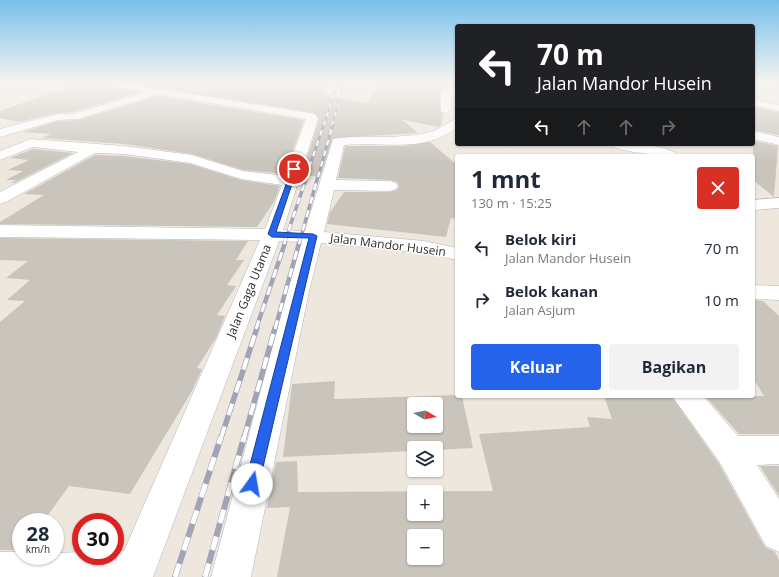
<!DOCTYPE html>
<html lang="id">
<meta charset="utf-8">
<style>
body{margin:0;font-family:"Open Sans",sans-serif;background:#f2f2f3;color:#1f2937;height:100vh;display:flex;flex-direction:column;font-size:15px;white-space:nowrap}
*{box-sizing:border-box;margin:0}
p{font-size:13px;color:#747a83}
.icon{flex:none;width:22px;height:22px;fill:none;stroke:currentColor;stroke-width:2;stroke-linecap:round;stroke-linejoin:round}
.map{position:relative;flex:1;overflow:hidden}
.drawer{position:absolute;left:455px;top:154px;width:300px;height:244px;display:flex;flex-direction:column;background:#fff;border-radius:4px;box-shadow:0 1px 3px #0004}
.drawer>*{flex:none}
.guide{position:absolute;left:455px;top:24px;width:300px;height:122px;border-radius:4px;box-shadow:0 1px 3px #0004;background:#202124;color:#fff;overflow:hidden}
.needle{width:26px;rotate:99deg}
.buttons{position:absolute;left:407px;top:397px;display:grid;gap:8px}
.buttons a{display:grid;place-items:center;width:36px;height:36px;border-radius:4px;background:#fff;box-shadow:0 1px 3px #0004;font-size:20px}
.speed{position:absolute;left:12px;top:513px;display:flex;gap:8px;font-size:20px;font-weight:700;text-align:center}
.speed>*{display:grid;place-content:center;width:52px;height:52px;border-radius:50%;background:#fff;box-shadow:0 1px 3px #0004;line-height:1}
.speed small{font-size:10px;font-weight:400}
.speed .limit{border:6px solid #d22;background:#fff;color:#111}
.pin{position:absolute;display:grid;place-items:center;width:34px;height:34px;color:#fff;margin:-17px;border:2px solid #fff;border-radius:50%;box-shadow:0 1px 4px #0007}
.me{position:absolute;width:44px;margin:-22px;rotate:13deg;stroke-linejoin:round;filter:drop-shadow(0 0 3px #0008)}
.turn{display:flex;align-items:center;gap:14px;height:84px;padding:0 16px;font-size:18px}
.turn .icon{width:52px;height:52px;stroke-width:2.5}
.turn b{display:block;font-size:28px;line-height:34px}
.lanes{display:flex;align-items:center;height:38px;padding:0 16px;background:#0003;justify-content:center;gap:20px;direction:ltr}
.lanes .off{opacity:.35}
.round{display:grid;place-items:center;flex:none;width:42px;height:42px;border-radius:4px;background:#f2f2f3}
.head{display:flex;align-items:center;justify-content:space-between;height:68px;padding:0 16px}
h1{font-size:24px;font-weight:700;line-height:30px}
.button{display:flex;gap:8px;margin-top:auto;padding:8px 16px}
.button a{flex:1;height:46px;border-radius:4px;background:#2563eb;color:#fff;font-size:16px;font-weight:700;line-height:46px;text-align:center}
.button a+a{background:#f2f2f3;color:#1f2937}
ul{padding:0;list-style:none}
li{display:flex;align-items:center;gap:12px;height:52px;padding:0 16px}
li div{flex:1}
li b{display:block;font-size:15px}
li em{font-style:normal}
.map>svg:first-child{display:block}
.building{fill:#c9c5bd;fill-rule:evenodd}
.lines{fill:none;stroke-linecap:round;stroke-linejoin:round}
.minor-casing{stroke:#b2b5c0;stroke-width:1}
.minor{fill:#fff;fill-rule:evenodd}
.rail-far5-casing{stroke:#a1a4b7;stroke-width:2}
.rail-far4-casing{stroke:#a1a4b7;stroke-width:3}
.rail-far3-casing{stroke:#a1a4b7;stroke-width:3.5}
.rail-far2-casing{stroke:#a1a4b7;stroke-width:4.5}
.rail-far1-casing{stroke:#a1a4b7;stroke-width:5.5}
.rail-casing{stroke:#a1a4b7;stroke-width:6}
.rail-far5{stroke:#fff;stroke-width:1.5;stroke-dasharray:4.5;stroke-linecap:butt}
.rail-far4{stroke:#fff;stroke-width:2;stroke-dasharray:5.5;stroke-linecap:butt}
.rail-far3{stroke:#fff;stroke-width:2.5;stroke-dasharray:7;stroke-linecap:butt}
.rail-far2{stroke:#fff;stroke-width:3;stroke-dasharray:9;stroke-linecap:butt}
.rail-far1{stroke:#fff;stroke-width:4;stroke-dasharray:12;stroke-linecap:butt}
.rail{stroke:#fff;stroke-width:5;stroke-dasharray:14;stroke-linecap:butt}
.route{fill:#2563eb;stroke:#184099}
.labels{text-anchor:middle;stroke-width:3;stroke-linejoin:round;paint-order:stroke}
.street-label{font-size:12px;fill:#2c2c2c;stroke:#fff}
</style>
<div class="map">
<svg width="779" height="577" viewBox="0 0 779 577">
<rect width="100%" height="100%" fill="#eee7de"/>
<!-- building -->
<g class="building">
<polygon points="76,84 110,84 115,88 140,92 73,112 58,113 19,122 0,118 0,111"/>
<polygon points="137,84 324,84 325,95 368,103 377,84 447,85 446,88 440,92 440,110 443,114 441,125 438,127 401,119 418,133 333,138 320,177 302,175 319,119 315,113"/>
<polygon points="159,96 304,120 284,174 243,170 192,154 124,144 42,138 51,134 23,132 58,121 78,120"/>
<polygon points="753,107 779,112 779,135 753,130"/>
<polygon points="753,141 778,146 774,197 753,180"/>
<polygon points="430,142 457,165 457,219 451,218 446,237 327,224 330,212 344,192 390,192 396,190 399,187 397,182 390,180 338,178 345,146 403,146"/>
<polygon points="33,149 73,153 14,183 11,183 16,180 6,180 23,171 8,170 29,160 10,158"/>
<polygon points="95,155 124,156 190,164 241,180 280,186 274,202 257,227 0,224 0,222 44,195 24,194"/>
<polygon points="0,238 248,241 236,260 244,260 227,285 236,286 217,315 225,316 216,338 197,368 202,369 192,391 130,494 69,486 43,522 21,522 21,550 0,550 0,322 25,301 7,300 30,280 6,278 28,261 0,260"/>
<polygon points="753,300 763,301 779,316 779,434 739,434 705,396 764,396 753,378"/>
<path d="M 335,381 L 334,399 L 457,395 L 462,396 L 473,448 L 436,450 L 436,448 L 414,448 L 414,451 L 283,457 L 292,384 ZM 414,404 L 436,404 L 436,426 L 414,426 Z"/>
<path d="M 604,396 L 671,396 L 718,462 L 765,547 L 775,552 L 779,560 L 779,577 L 277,577 L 290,507 L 267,508 L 276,462 L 297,461 L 298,492 L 493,491 L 479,434 L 590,427 L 587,417 L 612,419 ZM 414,492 L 436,492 L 436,514 L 414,514 ZM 414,536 L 436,536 L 436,558 L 414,558 Z"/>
<polygon points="760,466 779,466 779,496"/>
</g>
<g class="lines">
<!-- minor casing -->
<g class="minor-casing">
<g id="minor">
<path d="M 111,84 L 130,84 L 315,114 L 318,119 L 283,230 L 305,231 L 333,139 L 350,137 L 391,137 L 416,135 L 434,131 L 457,118 L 457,127 C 426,154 381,141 344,145 L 336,180 L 390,181 L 396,183 L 398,186 L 396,189 L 390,191 L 334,190 L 324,232 L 424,241 L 457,248 L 457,260 L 424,253 L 321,243 L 308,296 L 251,577 L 211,577 L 286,296 L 302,242 L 279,241 L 153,577 L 0,577 L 0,552 L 21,552 L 21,556 L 55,556 L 55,553 L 81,552 L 81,556 L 115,556 L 115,551 L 124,551 L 260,240 L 0,237 L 0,225 L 265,229 L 282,185 L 241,179 L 190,163 L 124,154 L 95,153 L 6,202 L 0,204 L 0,192 L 78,152 L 33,147 L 0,160 L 0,151 L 31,139 L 124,146 L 192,155 L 243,171 L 285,176 L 306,119 L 159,94 L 78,119 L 58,120 L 0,137 L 0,129 L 58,114 L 73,114 L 147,92 L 115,87 Z"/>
<polygon points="457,87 457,93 451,94 451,110 446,113 442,112 441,110 441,92 443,90"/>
<polygon points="753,99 779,105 779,111 753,105"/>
<polygon points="753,131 779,137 779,145 753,139"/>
<path d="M 609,144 C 624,144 669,143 678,156 C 666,156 614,152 609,144 Z"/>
<polygon points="779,198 779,208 753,210 753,200"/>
<polygon points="753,285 779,286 779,300 753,299"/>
<polygon points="672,396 703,396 738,436 779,436 779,464 757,465 779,499 779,552 766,546 719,461"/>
</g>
</g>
<!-- minor -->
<use href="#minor" class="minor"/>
<!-- rail-far5 casing -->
<g class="rail-far5-casing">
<g id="rail-far5">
<polyline points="324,125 337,84"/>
<polyline points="332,125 344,84"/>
</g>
</g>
<!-- rail-far4 casing -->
<g class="rail-far4-casing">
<g id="rail-far4">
<polyline points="306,177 324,124"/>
<polyline points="318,177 333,124"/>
</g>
</g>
<!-- rail-far3 casing -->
<g class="rail-far3-casing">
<g id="rail-far3">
<polyline points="284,244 307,176"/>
<polyline points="299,244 318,176"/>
</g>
</g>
<!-- rail-far2 casing -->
<g class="rail-far2-casing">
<g id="rail-far2">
<polyline points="256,329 285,243"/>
<polyline points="275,329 299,243"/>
</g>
</g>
<!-- rail-far1 casing -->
<g class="rail-far1-casing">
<g id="rail-far1">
<polyline points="221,438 257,328"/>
<polyline points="244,438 275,328"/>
</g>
</g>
<!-- rail casing -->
<g class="rail-casing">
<g id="rail">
<polyline points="175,577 221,437"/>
<polyline points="205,577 244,437"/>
</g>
</g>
<!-- rail-far5 -->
<use href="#rail-far5" class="rail-far5"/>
<!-- rail-far4 -->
<use href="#rail-far4" class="rail-far4"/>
<!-- rail-far3 -->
<use href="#rail-far3" class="rail-far3"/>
<!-- rail-far2 -->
<use href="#rail-far2" class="rail-far2"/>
<!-- rail-far1 -->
<use href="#rail-far1" class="rail-far1"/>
<!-- rail -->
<use href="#rail" class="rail"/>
</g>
<!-- sky -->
<linearGradient id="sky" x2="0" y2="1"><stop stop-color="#77c0ec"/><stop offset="0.51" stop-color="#f7f4f0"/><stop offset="1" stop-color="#f7f4f0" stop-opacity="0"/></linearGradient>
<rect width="779" height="164" fill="url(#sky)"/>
<!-- route -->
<polygon class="route" points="292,168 297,169 276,232 313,234 317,236 259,484 257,489 252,491 247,489 245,484 309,238 272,237 268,234"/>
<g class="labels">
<!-- street labels -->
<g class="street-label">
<text transform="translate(388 245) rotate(7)" y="4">Jalan Mandor Husein</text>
<text transform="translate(249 291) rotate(-68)" y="4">Jalan Gaga Utama</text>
</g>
</g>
</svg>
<div class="buttons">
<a><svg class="needle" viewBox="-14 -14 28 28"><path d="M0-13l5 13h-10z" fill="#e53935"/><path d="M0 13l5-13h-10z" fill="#747a83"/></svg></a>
<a><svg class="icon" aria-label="layers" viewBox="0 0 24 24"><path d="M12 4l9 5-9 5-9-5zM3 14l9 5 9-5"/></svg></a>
<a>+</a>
<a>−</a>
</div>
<div class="speed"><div>28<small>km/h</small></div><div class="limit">30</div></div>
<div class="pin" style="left:294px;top:169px;background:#d93025"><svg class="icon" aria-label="arrive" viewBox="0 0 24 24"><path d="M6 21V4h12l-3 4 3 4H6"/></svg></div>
<svg class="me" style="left:252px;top:484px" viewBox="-20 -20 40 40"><circle r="19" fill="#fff"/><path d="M0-13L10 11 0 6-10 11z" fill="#2563eb"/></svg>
<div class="guide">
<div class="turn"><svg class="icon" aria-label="left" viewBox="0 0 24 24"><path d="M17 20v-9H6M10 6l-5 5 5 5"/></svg><div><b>70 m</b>Jalan Mandor Husein</div></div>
<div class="lanes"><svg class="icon" aria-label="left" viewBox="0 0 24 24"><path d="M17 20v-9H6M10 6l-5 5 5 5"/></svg><svg class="icon off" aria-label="ahead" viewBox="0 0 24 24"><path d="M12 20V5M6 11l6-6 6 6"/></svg><svg class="icon off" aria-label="ahead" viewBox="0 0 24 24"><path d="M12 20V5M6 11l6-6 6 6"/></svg><svg class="icon off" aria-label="right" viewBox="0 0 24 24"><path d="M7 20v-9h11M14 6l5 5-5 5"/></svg></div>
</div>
<section class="drawer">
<div class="head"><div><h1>1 mnt</h1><p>130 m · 15:25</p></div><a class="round" style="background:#d93025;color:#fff"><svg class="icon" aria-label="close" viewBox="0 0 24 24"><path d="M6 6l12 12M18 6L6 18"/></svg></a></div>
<ul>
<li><svg class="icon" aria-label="left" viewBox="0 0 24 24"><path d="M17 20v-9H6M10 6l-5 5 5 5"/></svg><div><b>Belok kiri</b><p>Jalan Mandor Husein</p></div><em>70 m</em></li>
<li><svg class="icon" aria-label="right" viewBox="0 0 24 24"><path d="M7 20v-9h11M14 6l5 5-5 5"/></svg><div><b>Belok kanan</b><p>Jalan Asjum</p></div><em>10 m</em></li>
</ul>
<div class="button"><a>Keluar</a><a>Bagikan</a></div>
</section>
</div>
